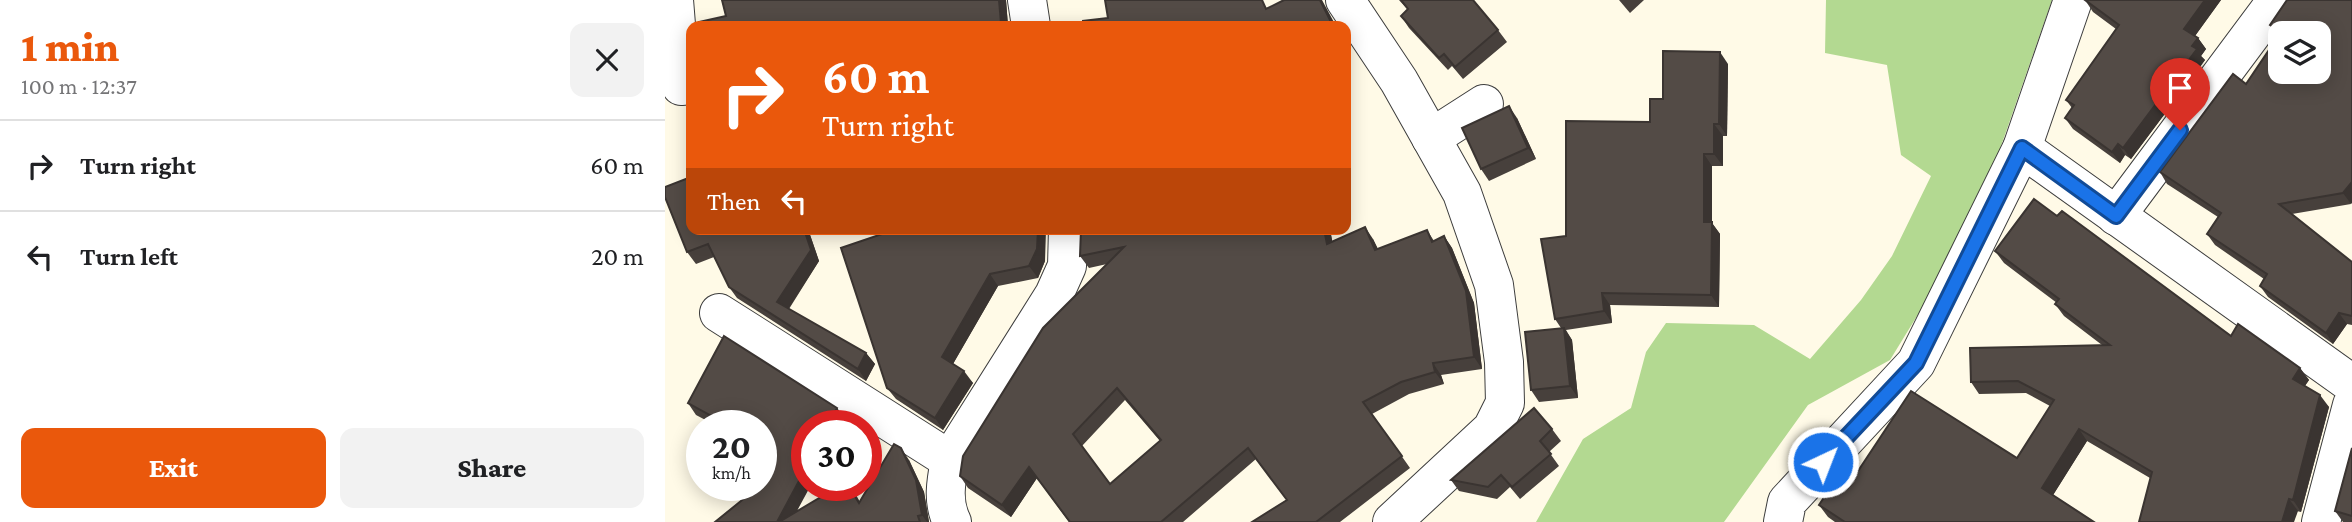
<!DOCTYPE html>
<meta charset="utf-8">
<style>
body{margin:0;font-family:"Crimson Pro",serif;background:#f2f2f2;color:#202124;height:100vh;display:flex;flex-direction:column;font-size:26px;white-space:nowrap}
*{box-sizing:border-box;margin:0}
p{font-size:23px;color:#757577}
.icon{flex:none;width:38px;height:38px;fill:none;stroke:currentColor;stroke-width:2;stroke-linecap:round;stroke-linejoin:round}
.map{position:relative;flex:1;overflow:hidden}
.sheet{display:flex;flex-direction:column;background:#fff;width:665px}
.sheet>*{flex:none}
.top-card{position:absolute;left:21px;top:21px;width:665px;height:214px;border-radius:14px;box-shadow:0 4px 18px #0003;background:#ea580c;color:#fff;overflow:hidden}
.controls{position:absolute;left:1603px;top:21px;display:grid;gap:14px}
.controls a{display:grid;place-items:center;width:63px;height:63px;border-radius:14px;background:#fff;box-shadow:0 4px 18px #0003;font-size:35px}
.speed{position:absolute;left:21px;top:410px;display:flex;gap:14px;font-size:35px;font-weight:700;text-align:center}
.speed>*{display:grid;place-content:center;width:91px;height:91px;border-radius:50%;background:#fff;box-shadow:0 4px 18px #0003;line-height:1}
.speed small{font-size:18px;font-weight:400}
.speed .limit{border:10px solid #d22;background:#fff;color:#111}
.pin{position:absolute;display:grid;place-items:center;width:60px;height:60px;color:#fff;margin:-72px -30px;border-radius:50% 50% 50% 0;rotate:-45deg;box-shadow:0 0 7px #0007}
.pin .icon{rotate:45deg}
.me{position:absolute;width:77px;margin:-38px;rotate:43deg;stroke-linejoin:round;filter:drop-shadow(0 0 5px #0008)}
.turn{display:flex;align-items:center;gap:24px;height:147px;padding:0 21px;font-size:32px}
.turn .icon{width:91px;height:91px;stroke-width:2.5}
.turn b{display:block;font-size:49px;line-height:60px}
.then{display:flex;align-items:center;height:66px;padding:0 21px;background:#0003;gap:14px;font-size:26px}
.round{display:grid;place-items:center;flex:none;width:74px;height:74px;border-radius:14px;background:#f2f2f2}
.head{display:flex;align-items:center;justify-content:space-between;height:119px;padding:0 21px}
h1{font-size:42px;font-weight:800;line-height:52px;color:#ea580c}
.button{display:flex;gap:14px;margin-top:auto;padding:14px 21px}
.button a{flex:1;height:80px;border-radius:14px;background:#ea580c;color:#fff;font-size:28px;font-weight:800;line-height:80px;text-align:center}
.button a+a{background:#f2f2f2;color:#202124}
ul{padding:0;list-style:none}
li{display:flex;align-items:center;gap:21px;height:91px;padding:0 21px;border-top:2px solid #e0e0e0}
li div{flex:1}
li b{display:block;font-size:26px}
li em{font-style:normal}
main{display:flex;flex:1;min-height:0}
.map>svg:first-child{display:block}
.forest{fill:#b3d991}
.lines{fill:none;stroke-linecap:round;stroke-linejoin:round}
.minor-casing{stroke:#3d3d3d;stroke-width:40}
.minor{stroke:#fff;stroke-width:38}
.wall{fill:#47403c;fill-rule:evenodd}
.shaded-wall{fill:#3a3431}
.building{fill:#534b46;stroke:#3a3431;stroke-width:2;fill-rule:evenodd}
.route-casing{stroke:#114b97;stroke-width:18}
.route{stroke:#1a73e8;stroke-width:12}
</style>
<main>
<section class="sheet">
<div class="head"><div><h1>1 min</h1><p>100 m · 12:37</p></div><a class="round"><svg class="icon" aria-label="close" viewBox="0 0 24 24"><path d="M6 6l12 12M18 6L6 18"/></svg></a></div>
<ul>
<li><svg class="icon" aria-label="right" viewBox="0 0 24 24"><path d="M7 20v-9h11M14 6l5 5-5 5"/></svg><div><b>Turn right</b></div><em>60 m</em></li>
<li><svg class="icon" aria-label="left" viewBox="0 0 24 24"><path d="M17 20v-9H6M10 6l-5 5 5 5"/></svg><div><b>Turn left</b></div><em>20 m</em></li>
</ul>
<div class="button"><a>Exit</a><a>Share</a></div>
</section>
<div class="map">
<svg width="1687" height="522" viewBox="0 0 1687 522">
<rect width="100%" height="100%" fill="#fffae7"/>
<!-- forest -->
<polygon class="forest" points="1161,0 1387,0 1328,169 1268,290 1225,360 1143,405 1059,522 871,522 918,439 966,408 981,352 1001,323 1089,325 1145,359 1196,300 1227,256 1266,176 1236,155 1222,65 1160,53"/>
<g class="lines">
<!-- minor casing -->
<g class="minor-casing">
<g id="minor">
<polyline points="9,0 16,86 26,85"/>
<polyline points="362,0 366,26"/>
<polyline points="680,0 734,81 797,193 829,285 839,362 840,403 827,429 727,522"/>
<polyline points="766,138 819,104"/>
<polyline points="1357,148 1687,384"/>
<polyline points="1451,216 1612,0"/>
<polyline points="54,313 285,460"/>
<path d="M 287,522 C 277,502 281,481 285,460 L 389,295 L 402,266 L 403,229"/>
<polyline points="1118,522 1122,502 1251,363 1357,148 1408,0"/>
<polyline points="1656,522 1687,405"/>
</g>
</g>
<!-- minor -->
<use href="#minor" class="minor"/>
</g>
<!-- wall -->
<g class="wall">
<polygon points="57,0 341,0 343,26 35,26 61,16"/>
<polygon points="734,0 808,0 833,30 842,42 798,79 787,66 783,70 744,28 736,16 743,10"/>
<polygon points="954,0 979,0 965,13"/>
<polygon points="1420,0 1556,0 1530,36 1533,38 1541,49 1536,56 1540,60 1466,159 1460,155 1455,163 1408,129 1400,118 1407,108 1401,100 1451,29 1428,12"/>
<polygon points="1622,2 1686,204 1627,214 1687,262 1687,325 1682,324 1668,344 1603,297 1595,286 1599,279 1550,245 1542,234 1553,217 1502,184 1495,172 1581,84 1613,37 1605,25"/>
<polygon points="1063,64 1062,136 1058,136 1058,166 1047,166 1047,223 1055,234 1054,307 945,305 947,323 901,330 907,340 913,398 874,402 866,390 896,328 890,319 901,236 985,122 998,99"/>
<polygon points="852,118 871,159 824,181 816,169"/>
<polygon points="1392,216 1566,336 1635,368 1644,380 1640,386 1664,407 1636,512 1485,478 1422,441 1388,495 1429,522 1170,522 1163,517 1154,505 1193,471 1352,458 1385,406 1361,393 1314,394 1306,382 1437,345 1399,316 1390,304 1392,303 1339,263 1330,251"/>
<polygon points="26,229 143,229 154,261 124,309 201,353 210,364 201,381 72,298 64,287 49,257 31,264 22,252"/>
<path d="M 416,229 L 665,229 L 667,241 L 708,239 L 713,249 L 762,230 L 769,241 L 779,236 L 787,248 L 809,303 L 817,369 L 776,375 L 779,384 L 744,394 L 707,414 L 745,468 L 675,522 L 587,522 L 622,500 L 591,459 L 518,522 L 404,522 L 372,478 L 346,517 L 303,488 L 295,476 L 442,264 L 424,268 L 415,256 ZM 460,400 L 495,441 L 445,484 L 417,446 Z"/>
<polygon points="226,231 380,261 373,278 333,286 288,364 308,383 278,430 231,399 222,388"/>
<polygon points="23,403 172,408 180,419 177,425 142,425 132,512 190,493 195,502 244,460 259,492 264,522 50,522 88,492 77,485 96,485 96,425 50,425 31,415"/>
<polygon points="887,429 896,441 884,452 894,466 855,499 845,487 832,499 794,491 786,480"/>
<polygon points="1687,448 1687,522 1678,522 1670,511"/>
</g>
<!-- shaded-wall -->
<g class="shaded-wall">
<polygon points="334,0 341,0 343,26 338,26 336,23"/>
<polygon points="655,0 657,0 671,26 668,26"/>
<polygon points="1540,0 1556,0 1527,40 1519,29"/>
<polygon points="1533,38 1541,49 1536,56 1540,60 1466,159 1458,148"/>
<polygon points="1055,52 1063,64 1062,136 1054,124"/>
<polygon points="844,106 852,118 871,159 863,148"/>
<polygon points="1049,124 1058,136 1058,166 1049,154"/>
<polygon points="1453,144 1460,155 1455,163 1447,152"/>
<polygon points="1039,154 1047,166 1047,223 1055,234 1054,307 1046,295 1039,222"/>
<polygon points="1687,182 1687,203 1686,204 1678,193"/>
<polygon points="700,227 708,239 719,262 710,250"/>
<polygon points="139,229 143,229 154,261 120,314 112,302"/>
<polygon points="373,229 381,229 380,261 373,278 364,266"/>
<polygon points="659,229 665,229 670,256 662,244"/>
<polygon points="779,236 787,248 809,303 817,369 809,357"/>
<polygon points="325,274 333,286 285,369 277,357"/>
<polygon points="937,293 945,305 947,323 939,311"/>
<polygon points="1674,313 1682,324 1668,344 1661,333"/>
<polygon points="899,328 907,340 913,398 905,386"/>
<polygon points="201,353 210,364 201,381 193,369"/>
<polygon points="768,363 776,375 779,384 770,372"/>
<polygon points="1635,368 1644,380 1636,391 1628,379"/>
<polygon points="299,371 308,383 278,430 270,418"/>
<polygon points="1655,395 1664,407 1636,512 1628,500"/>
<polygon points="172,408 180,419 177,425 163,425"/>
<polygon points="1414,429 1422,441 1385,500 1377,488"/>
<polygon points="236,448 244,460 259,492 264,522 262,522 257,515"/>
<polygon points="142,466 142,485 146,485 126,522 112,522"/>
<polygon points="364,467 372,478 346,517 337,505"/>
<polygon points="1624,499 1633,511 1629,522 1617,522"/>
</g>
<!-- building -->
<g class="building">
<polygon points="57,0 334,0 336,23 304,26 35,26 34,22 61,16"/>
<polygon points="440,0 597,0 601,9 619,0 655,0 668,26 418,26 418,21 443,18"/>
<polygon points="736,0 808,0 833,30 790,67 779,54 774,58 736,16 743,9"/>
<polygon points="1420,0 1540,0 1519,29 1533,38 1527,46 1532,49 1458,148 1453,144 1447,152 1400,118 1409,105 1401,100 1454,25"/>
<path d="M 1622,0 L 1687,0 L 1687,182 L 1678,193 L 1614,204 L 1687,262 L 1687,316 L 1674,313 L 1661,333 L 1595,286 L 1602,274 L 1542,234 L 1556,213 L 1495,172 L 1568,74 L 1581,84 L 1616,32 L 1605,25 ZM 1615,33 L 1654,33 L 1654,72 L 1615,72 Z"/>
<polygon points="998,51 1055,52 1054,124 1049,124 1049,154 1039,154 1039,222 1047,222 1046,295 937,293 939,311 890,319 876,239 901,236 901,121 985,122 985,99 998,99"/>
<polygon points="844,106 863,148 816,169 797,128"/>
<polygon points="26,177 26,229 139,229 146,250 112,302 201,353 193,369 64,287 43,244 22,252 0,197 0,187"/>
<polygon points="1369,199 1392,216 1397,211 1566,336 1573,324 1635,368 1628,379 1655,395 1628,500 1624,499 1617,522 1474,522 1487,472 1414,429 1377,488 1429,522 1180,522 1154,505 1182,463 1193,471 1246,391 1352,458 1389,400 1353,381 1306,382 1305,348 1445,345 1390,304 1394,299 1330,251"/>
<path d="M 700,227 L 710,250 L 762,230 L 767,242 L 779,236 L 801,291 L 809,357 L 768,363 L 770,372 L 736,382 L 698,402 L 737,456 L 651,522 L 587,522 L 622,500 L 583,448 L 496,522 L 405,522 L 364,467 L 337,505 L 295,476 L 298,456 L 378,328 L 459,247 L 415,256 L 416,229 L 659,229 L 662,244 ZM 452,388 L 496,440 L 445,484 L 408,434 Z"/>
<polygon points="225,229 373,229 372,249 364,266 325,274 277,357 299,371 270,418 222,388 176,248 226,231"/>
<polygon points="899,328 905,386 866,390 860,332"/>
<polygon points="59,336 172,408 163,425 142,425 142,466 112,522 50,522 92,488 86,485 96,485 96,425 58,425 59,423 23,403"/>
<polygon points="869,408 887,429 875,441 886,454 847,487 836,475 823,487 786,480"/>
<polygon points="229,444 236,448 251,480 257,515 253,516 255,522 114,522 176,485 183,485 194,503"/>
<polygon points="1687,448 1687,516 1670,511"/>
</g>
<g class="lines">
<!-- route casing -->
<g class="route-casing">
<polyline id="route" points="1158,462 1251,363 1357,148 1451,216 1515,130"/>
</g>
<!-- route -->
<use href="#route" class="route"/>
</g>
</svg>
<div class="controls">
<a><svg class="icon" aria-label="layers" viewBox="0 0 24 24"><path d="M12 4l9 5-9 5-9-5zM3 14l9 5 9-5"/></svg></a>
</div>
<div class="speed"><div>20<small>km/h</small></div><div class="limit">30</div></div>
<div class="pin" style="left:1515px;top:130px;background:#d93025"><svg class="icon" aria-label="arrive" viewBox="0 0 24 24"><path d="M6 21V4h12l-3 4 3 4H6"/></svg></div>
<svg class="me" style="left:1158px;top:462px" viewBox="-20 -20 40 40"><circle r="17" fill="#1a73e8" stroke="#fff" stroke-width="3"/><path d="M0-11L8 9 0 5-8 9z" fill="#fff"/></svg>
<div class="top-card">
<div class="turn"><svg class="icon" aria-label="right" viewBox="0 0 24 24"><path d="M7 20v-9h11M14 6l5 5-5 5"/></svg><div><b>60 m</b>Turn right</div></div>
<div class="then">Then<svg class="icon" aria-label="left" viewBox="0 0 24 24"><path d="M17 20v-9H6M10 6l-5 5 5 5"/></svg></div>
</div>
</div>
</main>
